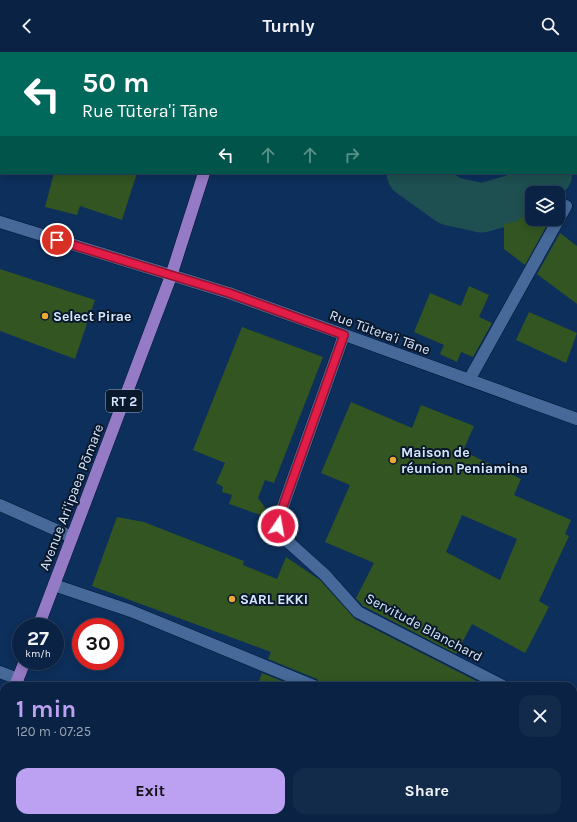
<!DOCTYPE html>
<meta charset="utf-8">
<style>
body{margin:0;font-family:Karla,sans-serif;background:#132b4b;color:#f1f3f6;height:100vh;display:flex;flex-direction:column;font-size:15px;white-space:nowrap}
*{box-sizing:border-box;margin:0}
p{font-size:13px;color:#99a4b2}
.icon{flex:none;width:22px;height:22px;fill:none;stroke:currentColor;stroke-width:2;stroke-linecap:round;stroke-linejoin:round}
.map{position:relative;flex:1;overflow:hidden}
.side{position:absolute;left:0px;top:630px;width:577px;height:140px;display:flex;flex-direction:column;background:#0a2344;border-radius:12px 12px 0 0;box-shadow:0 2px 10px #0003,0 0 0 1px #2a405d}
.side>*{flex:none}
.banner{position:absolute;left:0px;top:0px;width:577px;height:122px;box-shadow:0 2px 10px #0003,0 0 0 1px #2a405d;background:#00695c;color:#fff;overflow:hidden}
.controls{position:absolute;left:525px;top:134px;display:grid;gap:8px}
.controls a{display:grid;place-items:center;width:40px;height:40px;border-radius:8px;background:#0a2344;box-shadow:0 2px 10px #0003,0 0 0 1px #2a405d;font-size:20px}
.speed{position:absolute;left:12px;top:566px;display:flex;gap:8px;font-size:20px;font-weight:700;text-align:center}
.speed>*{display:grid;place-content:center;width:52px;height:52px;border-radius:50%;background:#0a2344;box-shadow:0 2px 10px #0003,0 0 0 1px #2a405d;line-height:1}
.speed small{font-size:10px;font-weight:400}
.speed .limit{border:6px solid #d22;background:#fff;color:#111}
.pin{position:absolute;display:grid;place-items:center;width:34px;height:34px;color:#fff;margin:-17px;border:2px solid #fff;border-radius:50%;box-shadow:0 1px 4px #0007}
.me{position:absolute;width:44px;margin:-22px;rotate:12deg;stroke-linejoin:round;filter:drop-shadow(0 0 3px #0008)}
.turn{display:flex;align-items:center;gap:14px;height:84px;padding:0 16px;font-size:18px}
.turn .icon{width:52px;height:52px;stroke-width:2.5}
.turn b{display:block;font-size:28px;line-height:34px}
.lanes{display:flex;align-items:center;height:38px;padding:0 16px;background:#0003;justify-content:center;gap:20px;direction:ltr}
.lanes .off{opacity:.35}
.round{display:grid;place-items:center;flex:none;width:42px;height:42px;border-radius:12px;background:#132b4b}
.headline{display:flex;align-items:center;justify-content:space-between;height:68px;padding:0 16px}
h1{font-size:24px;font-weight:700;line-height:30px;color:#bca0f2}
.button{display:flex;gap:8px;margin-top:auto;padding:8px 16px}
.button a{flex:1;height:46px;border-radius:12px;background:#bca0f2;color:#111;font-size:16px;font-weight:700;line-height:46px;text-align:center}
.button a+a{background:#132b4b;color:#f1f3f6}
header{display:flex;justify-content:space-between;align-items:center;height:52px;padding:0 16px;background:#0a2344;font-size:18px;font-weight:700}
.map>svg:first-child{display:block}
.lines{fill:none;stroke-linecap:round;stroke-linejoin:round}
.river{stroke:#1e5051;stroke-width:49}
.building{fill:#325521;fill-rule:evenodd}
.lane-casing{stroke:#011737;stroke-width:13}
.street-casing{stroke:#011737;stroke-width:13}
.secondary-casing{stroke:#011737;stroke-width:13}
.primary-casing{stroke:#011737;stroke-width:13}
.lane{stroke:#466999;stroke-width:12}
.street{stroke:#466999;stroke-width:12}
.secondary{stroke:#466999;stroke-width:12}
.primary{stroke:#957ac5;stroke-width:12}
.route-casing{stroke:#92132f;stroke-width:10}
.route{stroke:#e11d48;stroke-width:7}
.poi-dot{fill:#eba93a;stroke:#0a182c;stroke-width:1.5}
.labels{text-anchor:middle;stroke-width:4;stroke-linejoin:round;paint-order:stroke}
.shield{fill:#0a182c;stroke:#9aa9bf;stroke-width:1}
.shield-label{font-size:13px;font-weight:bold;fill:#d7e7fe}
.poi-label{font-size:14px;font-weight:bold;fill:#d7e7fe;stroke:#0a182c;text-anchor:start}
.street-label{font-size:14px;fill:#d7e7fe;stroke:#0a182c}
</style>
<header><svg class="icon" aria-label="back" viewBox="0 0 24 24"><path d="M15 5l-7 7 7 7"/></svg>Turnly<svg class="icon" aria-label="search" viewBox="0 0 24 24"><circle cx="10" cy="10" r="6"/><path d="M15 15l6 6"/></svg></header>
<div class="map">
<svg width="577" height="770" viewBox="0 0 577 770">
<rect width="100%" height="100%" fill="#0d2f5b"/>
<g class="lines">
<!-- river -->
<g class="river">
<polyline points="65,0 71,1"/>
<polyline points="576,91 577,89"/>
<polyline points="411,121 450,149 482,156 517,146 540,129 548,121"/>
</g>
</g>
<!-- building -->
<g class="building">
<polygon points="54,121 137,121 122,168 80,154 77,163 45,155"/>
<polygon points="528,156 532,159 532,167 542,167 548,171 525,213 504,197 504,172 518,169"/>
<polygon points="560,181 577,194 577,252 537,222"/>
<polygon points="0,217 95,248 75,307 0,279"/>
<polygon points="469,234 489,243 479,265 492,271 473,305 461,300 457,310 440,302 444,293 414,280 430,241 461,254"/>
<polygon points="529,260 577,281 566,311 516,288"/>
<polygon points="242,275 323,305 274,431 265,428 258,446 272,465 272,467 229,452 232,443 222,440 223,435 216,431 225,411 193,398"/>
<path d="M 351,350 L 412,376 L 421,353 L 474,374 L 463,399 L 521,427 L 514,443 L 571,468 L 565,482 L 569,484 L 539,549 L 549,555 L 525,601 L 472,572 L 456,602 L 363,554 L 356,546 L 374,511 L 325,490 L 350,433 L 321,421 ZM 462,463 L 517,487 L 500,528 L 446,500 Z"/>
<polygon points="117,465 144,470 244,509 243,513 277,527 286,505 320,528 355,567 486,634 321,634 317,627 268,607 271,600 92,534"/>
<polygon points="262,621 294,634 257,634"/>
</g>
<g class="lines">
<!-- lane casing -->
<g class="lane-casing">
<polyline id="lane" points="469,328 566,154"/>
</g>
<!-- street casing -->
<g class="street-casing">
<g id="street">
<polyline points="344,283 282,457 278,474 285,487 325,523 358,560 503,634"/>
<polyline points="0,453 72,485"/>
<polyline points="54,533 131,559 314,634"/>
<polyline points="0,620 18,627"/>
<polyline points="573,665 577,667"/>
<polyline points="494,770 496,766"/>
</g>
</g>
<!-- secondary casing -->
<g class="secondary-casing">
<polyline id="secondary" points="0,170 229,241 577,367"/>
</g>
<!-- primary casing -->
<g class="primary-casing">
<g id="primary">
<polyline points="243,1 243,0"/>
<polyline points="38,575 171,224 204,121"/>
<polyline points="15,634 25,609"/>
<polyline points="0,674 4,664"/>
</g>
</g>
<!-- lane -->
<use href="#lane" class="lane"/>
<!-- street -->
<use href="#street" class="street"/>
<!-- secondary -->
<use href="#secondary" class="secondary"/>
<!-- primary -->
<use href="#primary" class="primary"/>
</g>
<g class="lines">
<!-- route casing -->
<g class="route-casing">
<polyline id="route" points="57,188 229,241 344,283 282,457 278,474"/>
</g>
<!-- route -->
<use href="#route" class="route"/>
</g>
<!-- markers -->
<g class="poi-dot">
<circle cx="45" cy="264" r="4"/>
<circle cx="393" cy="408" r="4"/>
<circle cx="232" cy="547" r="4"/>
</g>
<g class="labels">
<!-- shield labels -->
<rect class="shield" x="106" y="338" width="36" height="22" rx="3"/>
<g class="shield-label">
<text x="124" y="354">RT 2</text>
</g>
<!-- poi labels -->
<g class="poi-label">
<text x="53" y="269">Select Pirae</text>
<text x="401" y="405">Maison de<tspan x="401" dy="16">réunion Peniamina</tspan></text>
<text x="240" y="552">SARL EKKI</text>
</g>
<!-- street labels -->
<g class="street-label">
<text transform="translate(380 280) rotate(20)" y="5">Rue Tūtera'i Tāne</text>
<text transform="translate(71 445) rotate(-69)" y="5">Avenue Ari'ipaea Pōmare</text>
<text transform="translate(424 575) rotate(28)" y="5">Servitude Blanchard</text>
</g>
</g>
</svg>
<div class="controls">
<a><svg class="icon" aria-label="layers" viewBox="0 0 24 24"><path d="M12 4l9 5-9 5-9-5zM3 14l9 5 9-5"/></svg></a>
</div>
<div class="speed"><div>27<small>km/h</small></div><div class="limit">30</div></div>
<div class="pin" style="left:57px;top:188px;background:#d93025"><svg class="icon" aria-label="arrive" viewBox="0 0 24 24"><path d="M6 21V4h12l-3 4 3 4H6"/></svg></div>
<svg class="me" style="left:278px;top:474px" viewBox="-20 -20 40 40"><circle r="17" fill="#e11d48" stroke="#fff" stroke-width="3"/><path d="M0-11L8 9 0 5-8 9z" fill="#fff"/></svg>
<div class="banner">
<div class="turn"><svg class="icon" aria-label="left" viewBox="0 0 24 24"><path d="M17 20v-9H6M10 6l-5 5 5 5"/></svg><div><b>50 m</b>Rue Tūtera'i Tāne</div></div>
<div class="lanes"><svg class="icon" aria-label="left" viewBox="0 0 24 24"><path d="M17 20v-9H6M10 6l-5 5 5 5"/></svg><svg class="icon off" aria-label="ahead" viewBox="0 0 24 24"><path d="M12 20V5M6 11l6-6 6 6"/></svg><svg class="icon off" aria-label="ahead" viewBox="0 0 24 24"><path d="M12 20V5M6 11l6-6 6 6"/></svg><svg class="icon off" aria-label="right" viewBox="0 0 24 24"><path d="M7 20v-9h11M14 6l5 5-5 5"/></svg></div>
</div>
<section class="side">
<div class="headline"><div><h1>1 min</h1><p>120 m · 07:25</p></div><a class="round"><svg class="icon" aria-label="close" viewBox="0 0 24 24"><path d="M6 6l12 12M18 6L6 18"/></svg></a></div>
<div class="button"><a>Exit</a><a>Share</a></div>
</section>
</div>
